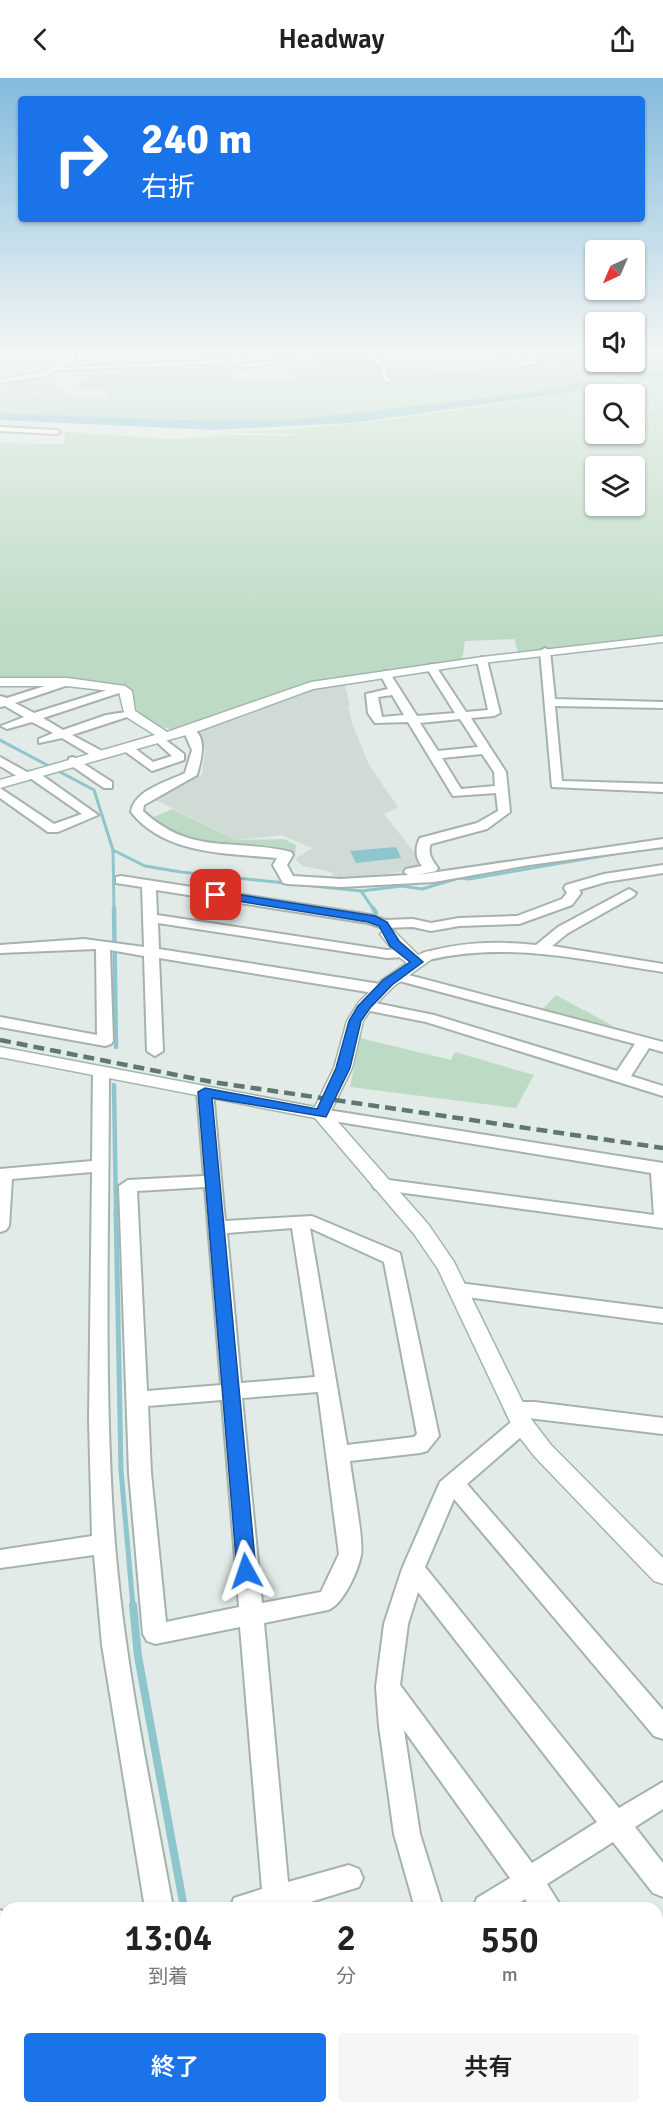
<!DOCTYPE html>
<html lang="ja">
<meta charset="utf-8">
<style>
body{margin:0;font-family:Signika,"Noto Sans JP",sans-serif;background:#f6f6f6;color:#222;height:100vh;display:flex;flex-direction:column;font-size:22px;white-space:nowrap}
*{box-sizing:border-box;margin:0}
p{font-size:20px;color:#767676}
.icon{flex:none;width:33px;height:33px;fill:none;stroke:currentColor;stroke-width:2;stroke-linecap:round;stroke-linejoin:round}
.map{position:relative;flex:1;overflow:hidden}
.panel{position:absolute;left:0px;top:1824px;width:663px;height:212px;display:flex;flex-direction:column;background:#fff;border-radius:18px 18px 0 0;box-shadow:0 2px 4px #0004}
.panel>*{flex:none}
.guide{position:absolute;left:18px;top:18px;width:627px;height:126px;border-radius:6px;box-shadow:0 2px 4px #0004;background:#1a73e8;color:#fff;overflow:hidden}
.needle{width:39px;rotate:224deg}
.controls{position:absolute;left:585px;top:162px;display:grid;gap:12px}
.controls a{display:grid;place-items:center;width:60px;height:60px;border-radius:6px;background:#fff;box-shadow:0 2px 4px #0004;font-size:30px}
.pin{position:absolute;display:grid;place-items:center;width:51px;height:51px;color:#fff;margin:-26px;border-radius:12px;box-shadow:0 3px 9px #0006}
.me{position:absolute;width:66px;margin:-33px;rotate:355deg;stroke-linejoin:round;filter:drop-shadow(0 0 4px #0008)}
.turn{display:flex;align-items:center;gap:21px;height:126px;padding:0 24px;font-size:27px}
.turn .icon{width:78px;height:78px;stroke-width:2.5}
.turn b{display:block;font-size:42px;line-height:51px}
.eta{display:flex;justify-content:space-evenly;align-items:center;height:102px;text-align:center}
.eta b{font-size:36px;font-weight:600;line-height:42px}
.button{display:flex;gap:12px;margin-top:auto;padding:12px 24px}
.button a{flex:1;height:69px;border-radius:6px;background:#1a73e8;color:#fff;font-size:24px;font-weight:600;line-height:69px;text-align:center}
.button a+a{background:#f6f6f6;color:#222}
header{display:flex;justify-content:space-between;align-items:center;height:78px;padding:0 24px;background:#fff;font-size:27px;font-weight:600}
.map>svg:first-child{display:block}
.built{fill:#d1dbd6}
.green{fill:#bddbc4;fill-rule:evenodd}
.water{fill:#8fc5cc}
.lines{fill:none;stroke-linecap:round;stroke-linejoin:round}
.stream-far3{stroke:#8fc5cc;stroke-width:3}
.stream-far2{stroke:#8fc5cc;stroke-width:4.5}
.stream-far1{stroke:#8fc5cc;stroke-width:5}
.stream{stroke:#8fc5cc;stroke-width:8}
.street-casing{stroke:#a5b3ae;stroke-width:4}
.secondary-casing{stroke:#a2b6ae;stroke-width:3}
.street{fill:#fff;fill-rule:evenodd}
.secondary{fill:#fff;fill-rule:evenodd}
.rail{stroke:#5e776f;stroke-width:4.5;stroke-dasharray:11 6;stroke-linecap:butt}
.route{fill:#1a73e8;stroke:#114b97;stroke-width:1.5}
</style>
<header><svg class="icon" aria-label="back" viewBox="0 0 24 24"><path d="M15 5l-7 7 7 7"/></svg>Headway<svg class="icon" aria-label="share" viewBox="0 0 24 24"><path d="M12 15V3M7 8l5-5 5 5M5 13v7h14v-7"/></svg></header>
<div class="map">
<svg width="663" height="2035" viewBox="0 0 663 2035">
<rect width="100%" height="100%" fill="#e2ebe7"/>
<!-- built -->
<g class="built">
<polygon points="43,298 53,302 72,321 0,319 0,305"/>
<polygon points="344,604 350,627 348,629 352,645 369,687 398,729 384,736 426,789 381,797 383,801 335,802 331,794 303,788 295,781 312,770 281,757 238,762 149,719 202,697 205,672 200,654 203,651 297,616"/>
<polygon points="45,2030 173,2030 174,2035 25,2035"/>
</g>
<!-- green -->
<g class="green">
<path d="M 333,273 C 356,273 371,275 388,291 L 425,288 L 437,295 L 509,290 L 585,273 L 595,273 L 596,284 L 634,284 L 635,273 L 663,273 L 663,289 L 519,316 L 299,341 L 180,342 L 0,335 L 0,319 L 106,320 L 108,311 L 72,313 L 91,297 L 152,291 L 231,290 L 233,299 L 293,300 L 286,291 L 318,287 L 309,275 Z"/>
<path d="M 663,298 L 663,329 L 635,331 L 634,316 L 596,316 L 595,335 L 535,340 L 595,336 L 596,356 L 634,356 L 635,333 L 663,330 L 663,557 L 518,574 L 514,561 L 465,563 L 462,582 L 333,600 L 276,616 L 174,651 C 152,650 132,639 134,615 L 129,610 L 44,599 L 0,602 L 0,365 L 64,366 L 65,354 L 170,361 L 231,357 L 333,358 L 229,354 C 362,351 496,325 628,306 ZM 596,388 L 634,388 L 634,428 L 596,428 Z"/>
<polygon points="172,731 237,762 284,761 296,767 295,777 190,765 149,741"/>
<polygon points="556,917 615,949 616,949 542,932"/>
<polygon points="360,960 451,982 455,974 534,997 516,1030 350,1009"/>
</g>
<!-- water -->
<g class="water">
<polygon points="663,289 663,298 628,306 352,345 290,348 214,352 0,342 0,335 180,342 299,341 519,316"/>
<polygon points="396,769 401,780 356,785 350,773"/>
</g>
<g class="lines">
<!-- stream-far3 -->
<g class="stream-far3">
<polyline points="0,662 94,712 113,772 114,832"/>
<polyline points="113,772 145,788 181,794 361,813 402,808 422,811 459,800 469,801 625,774"/>
<polyline points="639,772 663,770"/>
<polyline points="361,813 374,832"/>
</g>
<!-- stream-far2 -->
<g class="stream-far2">
<polyline points="114,830 116,969"/>
<polyline points="373,830 376,835"/>
<polyline points="114,1007 116,1136"/>
</g>
<!-- stream-far1 -->
<polyline class="stream-far1" points="116,1134 121,1393 133,1528"/>
<!-- stream -->
<g class="stream">
<polyline points="133,1527 138,1578 184,1830"/>
<polyline points="221,2030 222,2035"/>
</g>
<!-- street casing -->
<g class="street-casing">
<g id="street">
<polygon points="247,273 269,273 236,278 242,286 303,280 306,282 240,290 234,285 61,292 58,290 232,281 229,275"/>
<polygon points="357,273 364,273 387,286 386,297 391,304 387,304 380,297 382,288"/>
<path d="M 493,273 C 506,272 516,282 529,283 C 547,284 566,272 584,273 L 512,291 L 510,288 L 521,285 Z"/>
<polygon points="0,349 56,352 60,354 56,356 0,353"/>
<polygon points="545,570 550,573 555,621 663,624 663,630 555,628 562,703 663,706 663,714 552,709 540,573"/>
<path d="M 482,579 L 487,582 L 500,635 L 494,638 L 471,640 L 506,694 L 510,734 L 487,751 L 431,766 C 427,775 432,782 438,790 L 436,793 L 417,797 L 663,761 L 663,769 L 529,787 L 434,804 L 341,809 L 288,806 L 283,805 L 273,787 L 277,780 C 226,775 165,777 131,734 C 134,712 167,704 185,695 L 192,672 L 183,652 L 189,649 C 209,656 201,682 197,697 L 144,727 L 143,733 C 191,778 234,760 291,774 L 293,777 L 287,787 L 293,798 L 341,801 L 408,797 L 404,794 L 406,791 L 422,788 C 415,780 415,769 420,760 L 477,745 L 498,733 L 496,715 L 453,718 L 408,644 L 375,645 L 368,635 L 366,616 L 388,611 L 380,596 L 385,593 L 389,594 L 417,638 L 455,635 L 426,589 L 431,586 L 435,587 L 466,634 L 488,632 L 477,582 ZM 392,617 L 404,637 L 382,639 L 378,619 ZM 460,641 L 478,669 L 438,673 L 420,645 ZM 482,676 L 494,694 L 495,708 L 461,711 L 442,680 Z"/>
<polygon points="67,601 71,602 71,606 15,625 34,635 117,609 125,609 125,613 43,640 63,652 106,637 133,633 133,637 72,657 102,673 102,679 94,679 62,660 39,665 39,661 53,655 32,644 7,651 1,648 24,639 5,628 0,629 0,618 7,620"/>
<polygon points="158,656 184,676 184,682 152,693 119,669 129,666 153,684 172,678 152,660"/>
<polygon points="0,679 27,694 36,693 98,737 58,754 48,754 0,720 0,710 54,746 82,736 30,700 22,701 0,688"/>
<polygon points="73,679 112,704 112,710 104,710 69,686 69,680"/>
<polygon points="663,787 663,795 606,804 579,812 581,815 572,827 519,846 459,848 431,853 413,849 383,850 368,845 156,812 157,837 387,872 404,871 411,875 404,879 387,880 158,845 159,871 380,906 388,911 380,916 159,880 163,973 155,978 147,973 144,878 110,872 113,963 111,966 105,968 0,949 0,939 97,957 96,871 0,875 0,867 84,861 144,869 142,809 116,805 116,799 121,798 371,837 385,842 413,841 431,845 459,840 517,838 562,821 567,815 564,810 566,807 604,796"/>
<path d="M 629,811 L 636,815 L 634,818 L 568,855 L 552,868 L 663,886 L 663,894 C 585,882 507,863 428,882 L 421,878 L 423,875 C 461,864 496,863 536,867 L 558,849 Z"/>
<polygon points="397,894 663,964 663,974 649,970 631,998 663,1008 663,1018 426,944 360,931 357,928 360,925 365,923 434,937 617,993 635,966 392,901 390,898"/>
<path d="M 101,989 L 109,994 C 109,1151 103,1310 115,1467 C 125,1589 151,1709 173,1830 L 145,1830 L 102,1567 L 94,1477 L 0,1490 L 0,1472 L 92,1458 L 89,1342 L 92,1094 L 12,1101 L 9,1148 L 6,1152 L 0,1154 L 0,1091 L 92,1083 L 93,994 Z"/>
<path d="M 205,1009 L 213,1014 L 225,1143 L 312,1138 L 400,1175 L 439,1358 L 427,1373 L 420,1375 L 350,1383 C 352,1402 364,1462 361,1477 C 358,1493 343,1527 328,1532 L 264,1545 L 288,1804 L 349,1787 L 359,1791 L 363,1800 L 359,1809 L 291,1830 L 230,1830 L 234,1820 L 262,1811 L 240,1549 L 155,1566 L 147,1563 L 143,1556 L 129,1395 L 119,1108 L 128,1102 L 204,1098 L 197,1014 ZM 205,1109 L 221,1307 L 147,1313 L 137,1113 ZM 292,1150 L 315,1299 L 241,1305 L 227,1155 ZM 310,1150 L 384,1184 L 417,1356 L 414,1359 L 347,1367 ZM 318,1314 L 339,1476 L 321,1514 L 262,1525 L 242,1320 ZM 222,1322 L 239,1529 L 166,1544 L 151,1395 L 148,1328 Z"/>
<polygon points="321,1031 663,1085 663,1150 375,1111 372,1107 375,1103 381,1101 654,1137 651,1095 315,1040 313,1036 315,1032"/>
<polygon points="459,1205 663,1231 663,1245 452,1217 449,1212 452,1207"/>
<path d="M 515,1324 L 535,1324 L 663,1340 L 663,1356 L 528,1340 L 532,1346 L 529,1352 L 467,1406 L 663,1632 L 663,1661 L 654,1658 L 454,1421 L 425,1489 L 619,1730 L 663,1704 L 663,1731 L 635,1749 L 663,1785 L 663,1819 L 653,1815 L 613,1764 L 547,1806 L 562,1830 L 531,1830 L 525,1821 L 511,1830 L 473,1830 L 477,1820 L 510,1800 L 404,1652 L 420,1756 L 443,1830 L 415,1830 L 394,1756 L 379,1648 L 376,1609 L 384,1546 L 402,1491 L 440,1404 L 516,1340 L 508,1338 L 505,1332 L 508,1326 ZM 418,1514 L 597,1744 L 532,1785 L 400,1607 L 408,1546 Z"/>
<polygon points="0,1832 6,1835 6,1922 0,1920"/>
<polygon points="657,1963 663,1966 663,2001 657,1998"/>
<polygon points="6,2013 6,2030 20,2030 18,2035 0,2035 0,2014"/>
<polygon points="178,2030 208,2030 209,2035 179,2035"/>
<polygon points="309,2030 339,2030 340,2035 310,2035"/>
<polygon points="481,2030 511,2030 513,2035 483,2035"/>
</g>
</g>
<!-- secondary casing -->
<g class="secondary-casing">
<g id="secondary">
<polygon points="67,273 74,273 74,284 47,298 0,305 0,301 42,294 67,281"/>
<polygon points="468,273 477,273 516,289 509,291"/>
<polygon points="663,558 663,564 482,585 313,611 193,655 0,710 0,702 155,657 125,638 119,614 67,608 0,608 0,600 67,600 125,608 132,613 135,633 167,654 311,604 482,579"/>
<polygon points="388,851 394,853 418,877 428,873 436,878 394,908 371,931 363,943 352,990 330,1035 428,1146 454,1184 531,1341 551,1367 663,1480 663,1506 654,1503 535,1379 514,1352 438,1191 414,1156 315,1040 0,979 0,969 315,1029 334,990 347,943 359,924 382,902 407,885 398,878 380,856"/>
</g>
</g>
<!-- street -->
<use href="#street" class="street"/>
<!-- secondary -->
<use href="#secondary" class="secondary"/>
<!-- rail -->
<polyline class="rail" points="0,962 212,1004 663,1070"/>
</g>
<!-- sky -->
<linearGradient id="sky" x2="0" y2="1"><stop stop-color="#84bbdd"/><stop offset="0.49" stop-color="#f2f6f4"/><stop offset="1" stop-color="#f2f6f4" stop-opacity="0"/></linearGradient>
<rect width="663" height="558" fill="url(#sky)"/>
<!-- route -->
<polygon class="route" points="216,813 375,838 387,844 399,863 423,884 392,907 370,930 361,943 350,990 326,1039 212,1020 256,1493 253,1499 246,1501 239,1499 237,1493 198,1014 205,1010 317,1031 336,990 349,943 358,928 383,902 410,884 390,868 379,848 368,844 212,819 210,817"/>
</svg>
<div class="controls">
<a><svg class="needle" viewBox="-14 -14 28 28"><path d="M0-13l5 13h-10z" fill="#e53935"/><path d="M0 13l5-13h-10z" fill="#767676"/></svg></a>
<a><svg class="icon" aria-label="sound" viewBox="0 0 24 24"><path d="M4 9h4l5-4v14l-5-4H4zM17 9q2 3 0 6"/></svg></a>
<a><svg class="icon" aria-label="search" viewBox="0 0 24 24"><circle cx="10" cy="10" r="6"/><path d="M15 15l6 6"/></svg></a>
<a><svg class="icon" aria-label="layers" viewBox="0 0 24 24"><path d="M12 4l9 5-9 5-9-5zM3 14l9 5 9-5"/></svg></a>
</div>
<div class="pin" style="left:216px;top:817px;background:#d93025"><svg class="icon" aria-label="arrive" viewBox="0 0 24 24"><path d="M6 21V4h12l-3 4 3 4H6"/></svg></div>
<svg class="me" style="left:246px;top:1493px" viewBox="-20 -20 40 40"><path d="M0-17L14 15 0 8-14 15z" fill="#1a73e8" stroke="#fff" stroke-width="4"/></svg>
<div class="guide">
<div class="turn"><svg class="icon" aria-label="right" viewBox="0 0 24 24"><path d="M7 20v-9h11M14 6l5 5-5 5"/></svg><div><b>240 m</b>右折</div></div>
</div>
<section class="panel">
<div class="eta">
<div><b>13:04</b><p>到着</p></div>
<div><b>2</b><p>分</p></div>
<div><b>550</b><p>m</p></div>
</div>
<div class="button"><a>終了</a><a>共有</a></div>
</section>
</div>
